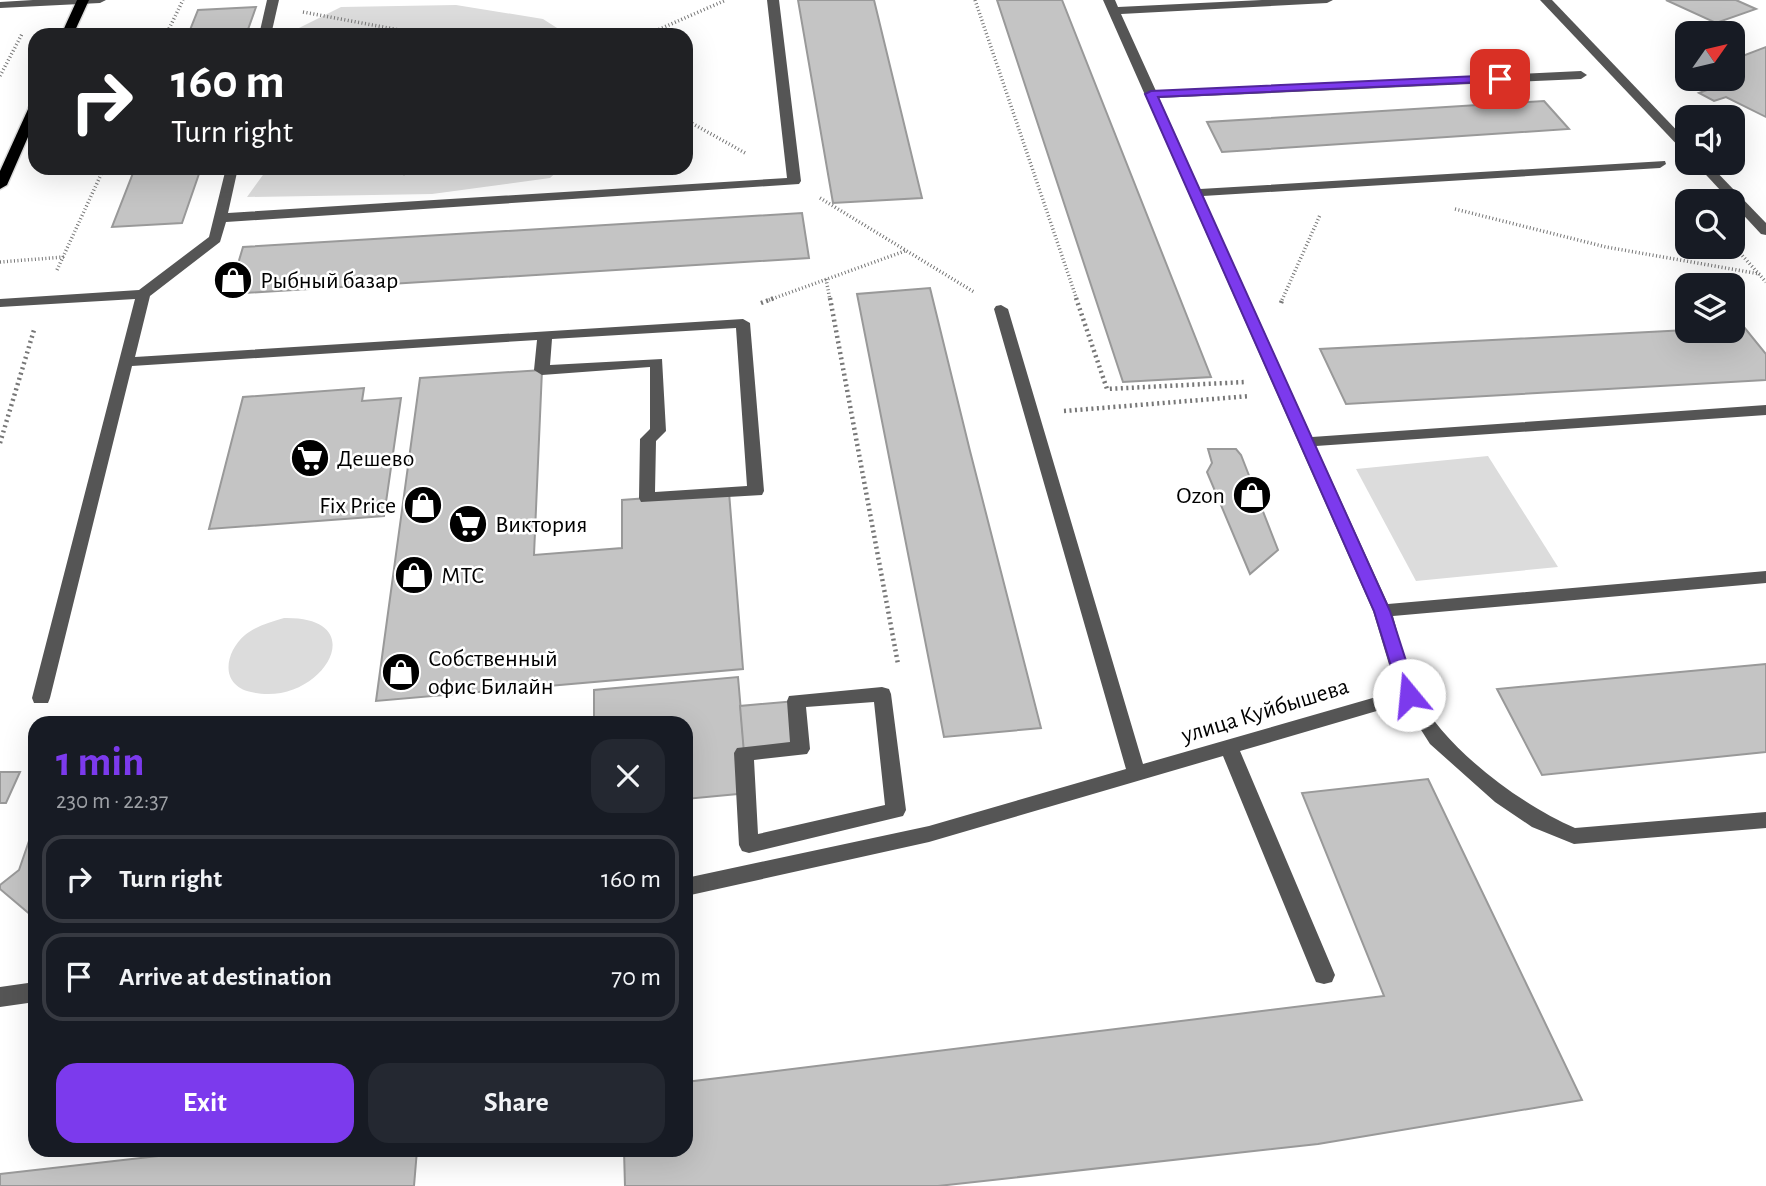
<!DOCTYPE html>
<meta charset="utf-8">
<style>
body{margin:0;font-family:"Alegreya Sans",sans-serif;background:#242831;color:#f1f3f6;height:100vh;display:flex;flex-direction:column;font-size:26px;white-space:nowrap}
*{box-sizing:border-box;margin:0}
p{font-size:23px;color:#9ea1a6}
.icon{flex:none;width:38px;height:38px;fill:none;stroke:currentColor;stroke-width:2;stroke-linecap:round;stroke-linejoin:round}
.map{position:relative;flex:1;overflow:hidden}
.details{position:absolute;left:28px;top:716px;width:665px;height:441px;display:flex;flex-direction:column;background:#171b24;border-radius:21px;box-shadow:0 7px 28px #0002}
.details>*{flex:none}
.banner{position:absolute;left:28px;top:28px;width:665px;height:147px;border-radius:21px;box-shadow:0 7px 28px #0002;background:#202124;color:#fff;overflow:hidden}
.needle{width:46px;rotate:56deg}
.buttons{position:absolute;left:1675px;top:21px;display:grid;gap:14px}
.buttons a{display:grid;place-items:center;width:70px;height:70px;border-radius:14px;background:#171b24;box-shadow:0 7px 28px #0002;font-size:35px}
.pin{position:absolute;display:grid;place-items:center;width:60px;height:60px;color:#fff;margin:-30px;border-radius:14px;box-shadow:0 4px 10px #0006}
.me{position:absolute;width:77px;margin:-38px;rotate:343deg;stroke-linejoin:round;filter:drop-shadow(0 0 5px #0008)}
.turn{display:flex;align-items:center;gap:24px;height:147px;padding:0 28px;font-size:32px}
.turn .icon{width:91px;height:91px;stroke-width:2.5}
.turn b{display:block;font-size:49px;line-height:60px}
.round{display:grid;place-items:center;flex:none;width:74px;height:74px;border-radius:21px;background:#242831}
.overview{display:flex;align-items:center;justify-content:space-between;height:119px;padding:0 28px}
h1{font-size:42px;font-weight:600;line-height:52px;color:#7c3aed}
.primary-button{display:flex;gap:14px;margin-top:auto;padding:14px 28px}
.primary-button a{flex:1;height:80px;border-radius:21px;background:#7c3aed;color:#fff;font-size:28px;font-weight:600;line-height:80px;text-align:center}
.primary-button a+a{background:#242831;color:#f1f3f6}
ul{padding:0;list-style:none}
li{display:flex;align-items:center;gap:21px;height:88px;margin:0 14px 10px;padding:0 14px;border:4px solid #363941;border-radius:21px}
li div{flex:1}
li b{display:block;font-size:26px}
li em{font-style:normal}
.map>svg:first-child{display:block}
.green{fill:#dcdcdc}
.building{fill:#c4c4c4;stroke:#999;stroke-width:2}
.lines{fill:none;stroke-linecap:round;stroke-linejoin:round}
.major-casing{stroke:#dbdbdb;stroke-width:3}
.path-far1{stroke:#777;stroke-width:3.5;stroke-dasharray:1 2.5;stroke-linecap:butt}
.path{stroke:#777;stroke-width:4.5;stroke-dasharray:2 3.5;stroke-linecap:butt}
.minor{fill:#555;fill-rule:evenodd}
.major{fill:#000;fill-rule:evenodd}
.route{fill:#7c3aed;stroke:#51269a;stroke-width:2}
.labels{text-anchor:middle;stroke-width:5;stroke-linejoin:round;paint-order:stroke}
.poi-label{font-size:24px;fill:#000;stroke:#fff;text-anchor:start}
.street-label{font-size:24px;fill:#000;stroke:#fff}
</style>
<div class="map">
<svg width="1766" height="1186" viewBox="0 0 1766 1186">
<rect width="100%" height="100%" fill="#fff"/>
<!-- green -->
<g class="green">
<polygon points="456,5 543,19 568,35 285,35 341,7"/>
<polygon points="268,168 561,168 550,178 432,194 247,197"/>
<polygon points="1488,456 1558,567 1416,581 1356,469"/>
<path d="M 284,618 C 377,616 320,709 251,692 C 219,685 225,652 245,635 C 256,626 271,622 284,618 Z"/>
</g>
<!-- building -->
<g class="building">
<polygon points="798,0 874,0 922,198 833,203"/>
<polygon points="997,0 1062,0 1211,377 1123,382"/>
<polygon points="1666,0 1736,0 1756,9 1716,23"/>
<polygon points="256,7 246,35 188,35 198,10"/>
<polygon points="1766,47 1766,117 1726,97 1714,101 1699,93 1710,89 1689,79 1732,79 1732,60"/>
<polygon points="1544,101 1569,129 1222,152 1207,122"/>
<polygon points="135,168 201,168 182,223 112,227"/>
<polygon points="802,213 809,258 229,294 243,247"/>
<polygon points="930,288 970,451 1041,728 944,737 857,294"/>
<polygon points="1732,327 1744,327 1766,354 1766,380 1346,404 1320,349 1687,330 1732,331"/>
<polygon points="542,370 534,555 622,548 622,500 729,492 743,669 376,701 420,378"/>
<polygon points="364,388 362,401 401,398 384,516 209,529 243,397"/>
<polygon points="1208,449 1236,449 1241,455 1278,550 1250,574 1207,472 1212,463"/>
<polygon points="1766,664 1766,752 1542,775 1497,689"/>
<polygon points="738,677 748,793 686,799 686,723 594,723 594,690"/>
<polygon points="796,701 800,749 744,753 740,706"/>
<polygon points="0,772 20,772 6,803 0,803"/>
<polygon points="1428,779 1582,1100 1318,1144 938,1186 625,1186 624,1150 686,1150 686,1082 1384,996 1302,793"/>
<polygon points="29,841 35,841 35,914 32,916 0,889 0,885 19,870"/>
<polygon points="211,1150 417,1150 414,1186 0,1186 0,1174"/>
</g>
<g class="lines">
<!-- major casing -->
<g class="major-casing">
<g id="major">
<polygon points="77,0 89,0 73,35 61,35"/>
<polygon points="35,103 35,121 7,185 0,189 0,171 29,107"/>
</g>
</g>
<!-- path-far1 -->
<g class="path-far1">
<polyline points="975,0 1077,300"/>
<polyline points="303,12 426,35"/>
<polyline points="166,35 183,0"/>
<polyline points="646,35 726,0"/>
<polyline points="0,76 22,34"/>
<polyline points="686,120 747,154"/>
<polyline points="403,174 414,168"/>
<polyline points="820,198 974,292"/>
<polyline points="1455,209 1606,247 1760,274"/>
<polyline points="1740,253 1766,282"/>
<polyline points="0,262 64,257"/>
<polyline points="57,270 104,168"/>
<polyline points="826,279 830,300"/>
<polyline points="769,300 905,251"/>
<polyline points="1282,300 1320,215"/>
</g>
<!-- path -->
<g class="path">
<polyline points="830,298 898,664"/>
<polyline points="1076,298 1107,389 1245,382"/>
<polyline points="761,303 774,298"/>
<polyline points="1281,303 1283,298"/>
<polyline points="1064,411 1250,396"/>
<polyline points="0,443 34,330"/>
</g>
<!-- minor -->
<g class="minor">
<polygon points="33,0 106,0 100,3 0,8 0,2"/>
<polygon points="267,0 279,0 271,35 259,35"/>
<path d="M 767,0 L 779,0 L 801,181 L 799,184 L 226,222 L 220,242 L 150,296 L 135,357 L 743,319 L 750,323 L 764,491 L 762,495 L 641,502 L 639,498 L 640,439 L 650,429 L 650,367 L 542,375 L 534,370 L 537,340 L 132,366 L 50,698 L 48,703 L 34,703 L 32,698 L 135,299 L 0,307 L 0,299 L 139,290 L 209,237 L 226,168 L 238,168 L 228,213 L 787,178 ZM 736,328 L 747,486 L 655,492 L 656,441 L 666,431 L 662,359 L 550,365 L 552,339 Z"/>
<path d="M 1103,0 L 1115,0 L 1118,7 L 1262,0 L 1333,0 L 1327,3 L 1121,14 L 1156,91 L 1581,71 L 1587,75 L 1581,79 L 1159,98 L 1200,189 L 1665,161 L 1666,164 L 1660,168 L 1203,196 L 1312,437 L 1766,405 L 1766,415 L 1316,446 L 1388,604 L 1766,571 L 1766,583 L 1393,616 C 1400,641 1406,670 1417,694 C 1444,748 1521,805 1575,828 L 1766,812 L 1766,828 L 1574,844 L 1532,827 L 1495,802 L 1430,744 L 1404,703 L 1240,751 L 1335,975 L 1332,982 L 1324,984 L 1316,982 L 1313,975 L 1223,756 L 929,842 L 686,896 L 686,878 L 929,826 L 1126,769 L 994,309 L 996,306 L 1001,305 L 1008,309 L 1143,764 L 1397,691 L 1373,611 Z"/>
<polygon points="1540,0 1552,0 1687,141 1687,152 1683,151"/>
<polygon points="1695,163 1708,163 1766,223 1766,235 1761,234"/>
<path d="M 882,687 L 889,689 L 891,694 L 906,810 L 903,816 L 749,853 L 742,851 L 739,845 L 734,753 L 737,748 L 790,742 L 787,701 L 789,696 ZM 874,702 L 885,805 L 758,834 L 754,760 L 807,754 L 810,749 L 806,707 Z"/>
<polygon points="35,982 35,1002 0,1007 0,987"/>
</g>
<!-- major -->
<use href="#major" class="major"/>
</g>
<!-- route -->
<polygon class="route" points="1500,75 1506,79 1504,81 1158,97 1390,611 1417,695 1409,701 1400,695 1374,611 1145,94 1151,91"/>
<!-- icons -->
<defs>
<g id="shop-disc" transform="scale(2.0125)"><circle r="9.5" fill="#000" stroke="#fff"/><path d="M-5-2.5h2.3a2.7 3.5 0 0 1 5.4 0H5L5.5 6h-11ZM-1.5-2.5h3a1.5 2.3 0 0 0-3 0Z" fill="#fff"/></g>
<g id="supermarket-disc" transform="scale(2.0125)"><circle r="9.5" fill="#000" stroke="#fff"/><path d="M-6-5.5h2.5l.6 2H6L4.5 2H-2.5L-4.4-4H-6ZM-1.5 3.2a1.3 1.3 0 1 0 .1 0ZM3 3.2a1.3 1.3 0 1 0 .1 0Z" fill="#fff"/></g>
</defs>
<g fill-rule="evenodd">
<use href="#shop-disc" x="233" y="280"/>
<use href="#supermarket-disc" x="310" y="458"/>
<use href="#shop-disc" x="1252" y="495"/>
<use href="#shop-disc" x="423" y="505"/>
<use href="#supermarket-disc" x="468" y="524"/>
<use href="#shop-disc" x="414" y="575"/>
<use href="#shop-disc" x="401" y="672"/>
</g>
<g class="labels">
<!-- poi labels -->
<g class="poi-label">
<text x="260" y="288">Рыбный базар</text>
<text x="337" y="466">Дешево</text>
<text x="1225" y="503" text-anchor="end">Ozon</text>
<text x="396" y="513" text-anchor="end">Fix Price</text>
<text x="495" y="532">Виктория</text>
<text x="441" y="583">МТС</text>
<text x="428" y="666">Собственный<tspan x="428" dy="28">офис Билайн</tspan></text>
</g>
<!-- street labels -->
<g class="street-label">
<text transform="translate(1265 710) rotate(-17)" y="8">улица Куйбышева</text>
</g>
</g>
</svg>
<div class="buttons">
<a><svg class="needle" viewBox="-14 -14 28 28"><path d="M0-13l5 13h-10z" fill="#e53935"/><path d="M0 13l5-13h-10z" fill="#9ea1a6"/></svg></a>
<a><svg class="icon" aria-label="sound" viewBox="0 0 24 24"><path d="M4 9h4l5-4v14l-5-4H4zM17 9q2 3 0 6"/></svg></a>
<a><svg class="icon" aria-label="search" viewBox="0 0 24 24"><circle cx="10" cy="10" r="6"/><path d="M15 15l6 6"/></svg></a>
<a><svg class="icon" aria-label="layers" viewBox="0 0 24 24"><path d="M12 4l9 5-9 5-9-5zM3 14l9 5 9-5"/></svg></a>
</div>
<div class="pin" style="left:1500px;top:79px;background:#d93025"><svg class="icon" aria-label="arrive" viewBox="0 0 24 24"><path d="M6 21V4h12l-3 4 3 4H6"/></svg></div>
<svg class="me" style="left:1409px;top:695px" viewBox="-20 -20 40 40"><circle r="19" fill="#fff"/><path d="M0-13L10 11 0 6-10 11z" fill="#7c3aed"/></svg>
<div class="banner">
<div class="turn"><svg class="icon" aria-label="right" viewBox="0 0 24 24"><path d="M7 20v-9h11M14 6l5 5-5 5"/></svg><div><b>160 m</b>Turn right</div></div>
</div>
<section class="details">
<div class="overview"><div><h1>1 min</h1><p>230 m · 22:37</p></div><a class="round"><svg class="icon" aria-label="close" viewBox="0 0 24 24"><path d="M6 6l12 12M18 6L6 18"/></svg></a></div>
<ul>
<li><svg class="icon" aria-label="right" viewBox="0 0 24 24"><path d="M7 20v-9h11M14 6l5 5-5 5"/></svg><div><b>Turn right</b></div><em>160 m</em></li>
<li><svg class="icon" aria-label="arrive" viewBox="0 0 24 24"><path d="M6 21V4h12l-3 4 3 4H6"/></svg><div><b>Arrive at destination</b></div><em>70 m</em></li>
</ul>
<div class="primary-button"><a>Exit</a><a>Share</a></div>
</section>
</div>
